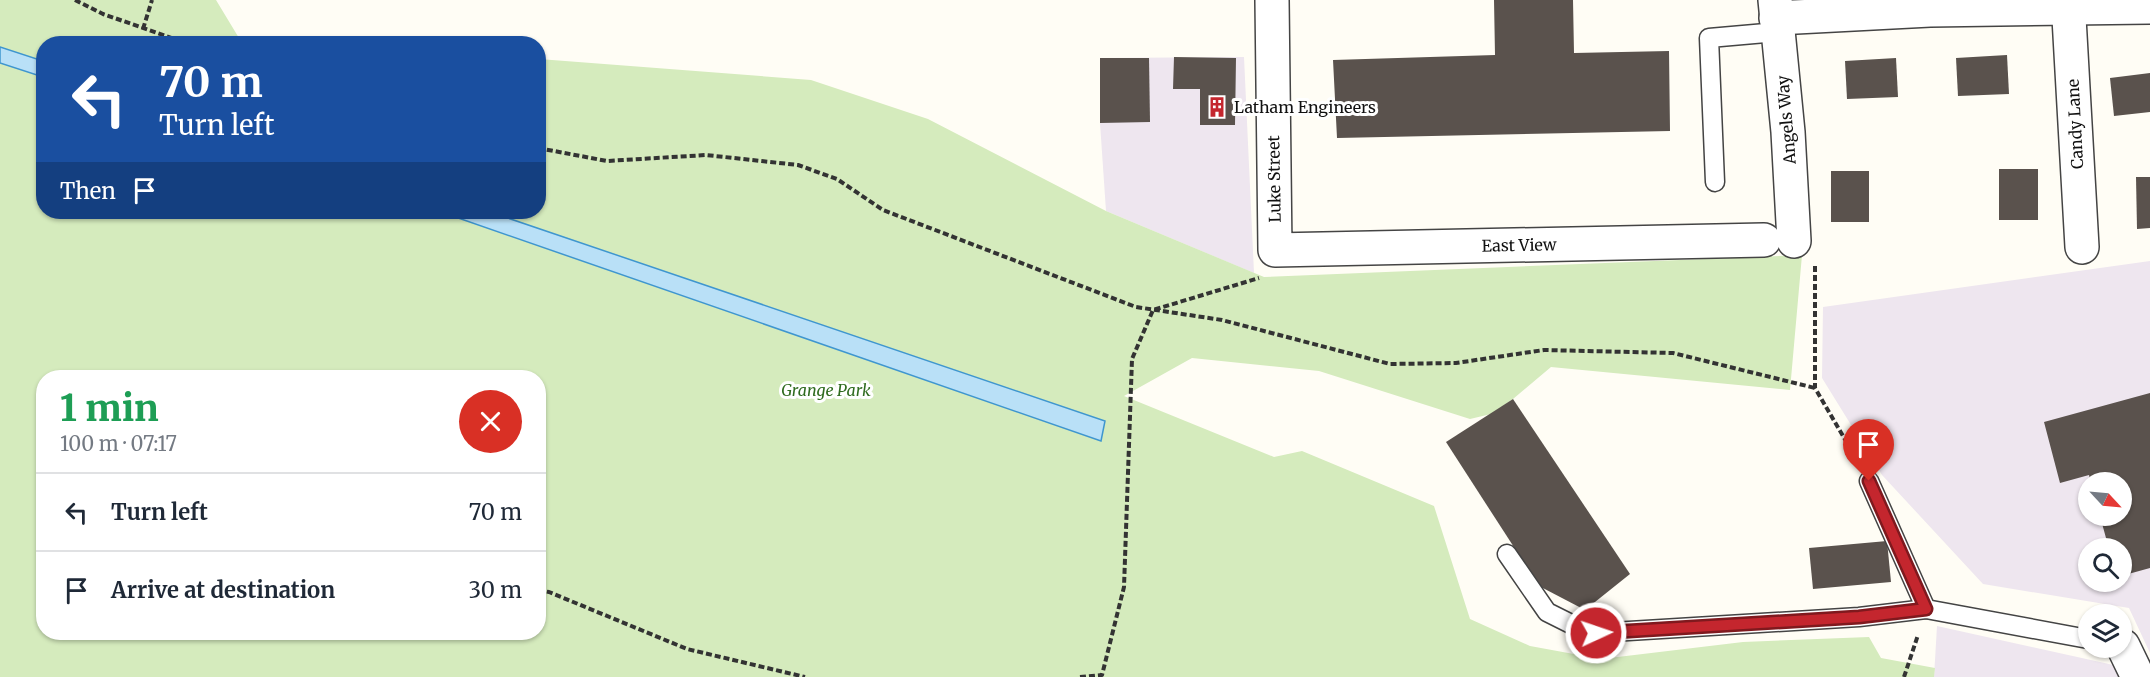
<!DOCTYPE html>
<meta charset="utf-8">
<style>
body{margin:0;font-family:Merriweather,serif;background:#f2f2f3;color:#1f2937;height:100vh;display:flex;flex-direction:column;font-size:22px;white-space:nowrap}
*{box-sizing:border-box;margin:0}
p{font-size:20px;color:#747a83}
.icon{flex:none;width:33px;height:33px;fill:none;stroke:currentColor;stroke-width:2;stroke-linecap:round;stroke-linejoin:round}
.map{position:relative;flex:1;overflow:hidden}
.drawer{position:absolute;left:36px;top:370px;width:510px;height:270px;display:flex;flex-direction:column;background:#fff;border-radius:24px;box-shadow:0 2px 4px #0004}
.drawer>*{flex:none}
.guide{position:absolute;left:36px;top:36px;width:510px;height:183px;border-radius:24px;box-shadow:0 2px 4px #0004;background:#1a4fa0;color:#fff;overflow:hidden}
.needle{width:39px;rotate:116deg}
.fabs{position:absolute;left:2078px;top:472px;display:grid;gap:12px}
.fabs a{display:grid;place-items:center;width:54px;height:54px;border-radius:50%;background:#fff;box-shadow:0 2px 4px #0004;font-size:30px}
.pin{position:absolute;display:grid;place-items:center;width:51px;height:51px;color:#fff;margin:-62px -26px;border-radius:50% 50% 50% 0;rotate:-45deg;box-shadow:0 0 6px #0007}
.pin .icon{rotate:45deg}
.me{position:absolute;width:66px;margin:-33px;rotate:87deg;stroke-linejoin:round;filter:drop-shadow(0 0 4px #0008)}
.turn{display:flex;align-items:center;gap:21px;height:126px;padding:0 24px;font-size:27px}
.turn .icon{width:78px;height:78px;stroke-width:2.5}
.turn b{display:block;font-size:42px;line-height:51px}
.then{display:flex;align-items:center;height:57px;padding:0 24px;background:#0003;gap:12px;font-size:22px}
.round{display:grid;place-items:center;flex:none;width:63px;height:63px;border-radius:32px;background:#f2f2f3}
.overview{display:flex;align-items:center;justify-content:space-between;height:102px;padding:0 24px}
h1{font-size:36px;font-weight:800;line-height:45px;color:#1e9e55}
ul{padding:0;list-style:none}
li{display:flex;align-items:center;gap:18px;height:78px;padding:0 24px;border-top:2px solid #e0e1e3}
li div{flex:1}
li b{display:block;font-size:22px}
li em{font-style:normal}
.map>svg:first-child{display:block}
.industrial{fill:#eee6ef;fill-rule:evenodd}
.green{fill:#d5ebbd;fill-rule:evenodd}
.water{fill:#b9e0f7;stroke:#3f96cf;stroke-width:1.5}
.building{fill:#5a524d}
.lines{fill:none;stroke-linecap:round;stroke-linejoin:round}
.service-casing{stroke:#444;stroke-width:21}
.minor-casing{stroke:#444;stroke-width:36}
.path{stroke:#333;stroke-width:4;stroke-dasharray:6 3;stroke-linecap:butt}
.service{stroke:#fff;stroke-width:18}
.minor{stroke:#fff;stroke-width:33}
.route-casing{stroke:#7f191e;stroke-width:15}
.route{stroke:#c4262e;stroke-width:10}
.labels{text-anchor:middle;stroke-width:6;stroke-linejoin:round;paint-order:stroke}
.poi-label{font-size:16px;fill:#111;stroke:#fff;text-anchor:start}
.street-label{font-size:16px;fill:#111;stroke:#fff}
.park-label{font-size:16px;font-style:italic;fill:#2f6b1f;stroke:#fff}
</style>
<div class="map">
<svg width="2150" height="677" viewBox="0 0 2150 677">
<rect width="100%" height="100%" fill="#fffdf5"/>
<!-- industrial -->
<g class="industrial">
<polygon points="1244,57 1254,273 1106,211 1100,123 1100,58"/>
<path d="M 2150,261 L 2150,653 L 2129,608 L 1983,584 L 1882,475 L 1822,378 L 1823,307 ZM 2088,483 L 2121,483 L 2121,516 L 2088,516 ZM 2088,549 L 2121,549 L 2121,582 L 2088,582 Z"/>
<polygon points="1937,626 2118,666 2121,677 1934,677"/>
</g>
<!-- green -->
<path class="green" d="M 0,0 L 216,0 L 242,43 L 44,44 L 44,212 L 538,212 L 539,59 L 811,80 L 928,119 L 1106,211 L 1264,277 L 1802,255 L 1790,390 L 1551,367 L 1513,399 L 1491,414 L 1470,419 L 1319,371 L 1192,358 L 1124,396 L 1274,457 L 1302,451 L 1434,506 L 1470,619 L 1530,646 L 1601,659 L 1743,642 L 1869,637 L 1881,658 L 1935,668 L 1934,677 L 0,677 ZM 44,378 L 538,378 L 538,633 L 44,633 Z"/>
<!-- water -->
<g class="water">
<polygon points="0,47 43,61 43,77 0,63"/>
<polygon points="441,212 490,212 1105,421 1101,441"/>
</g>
<!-- building -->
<g class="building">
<polygon points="1494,0 1573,0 1574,53 1669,51 1670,131 1337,138 1333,60 1495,55"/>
<polygon points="2007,55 2009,94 1958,96 1956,58"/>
<polygon points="1174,57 1236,58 1235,125 1200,125 1200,89 1173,89"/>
<polygon points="1100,58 1149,58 1150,122 1100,123"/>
<polygon points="1896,58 1898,97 1847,99 1845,61"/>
<polygon points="2150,73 2150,112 2114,116 2110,78"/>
<rect x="1999" y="169" width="39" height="51"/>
<rect x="1831" y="171" width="38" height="51"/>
<polygon points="2136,177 2150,177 2150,228 2137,229"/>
<polygon points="2150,393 2150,568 2121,576 2121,549 2109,549 2100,516 2121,516 2121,483 2091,483 2089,475 2060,483 2044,422"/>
<polygon points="1513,399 1630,574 1585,610 1539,586 1446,442"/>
<polygon points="1887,541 1891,582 1813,589 1809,548"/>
</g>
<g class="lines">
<!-- service casing -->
<g class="service-casing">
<g id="service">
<polyline points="1715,182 1709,38 1777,32"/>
<polyline points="1869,481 1926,609"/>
<polyline points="1507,554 1547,612 1575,626 1596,633 1859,617 1926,609 2088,639"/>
</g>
</g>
<!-- minor casing -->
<g class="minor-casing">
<g id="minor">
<polyline points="1272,0 1275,250 1764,240"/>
<polyline points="1775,0 1788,132 1794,241"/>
<polyline points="2068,0 2082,247"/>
<polyline points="1776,18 1930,10 2150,7"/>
<polyline points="2123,646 2138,677"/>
</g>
</g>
<!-- path -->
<g class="path">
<polyline points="75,0 103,14 189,44"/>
<polyline points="143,29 152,0"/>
<polyline points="538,148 607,161 706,155 798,165 837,179 883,210 1136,307 1222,320 1390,364 1456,363 1544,350 1673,353 1815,388"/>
<polyline points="1815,266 1815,388 1857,460"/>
<polyline points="538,590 549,592 687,649 805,677"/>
<polyline points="1080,677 1102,675 1124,587 1132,359 1153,310 1259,278"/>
<polyline points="1904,677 1918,635"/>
</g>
<!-- service -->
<use href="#service" class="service"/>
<!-- minor -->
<use href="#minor" class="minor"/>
</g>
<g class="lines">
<!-- route casing -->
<g class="route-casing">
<polyline id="route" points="1596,633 1859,617 1926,609 1869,481"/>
</g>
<!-- route -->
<use href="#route" class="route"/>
</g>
<!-- icons -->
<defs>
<g id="building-bare" transform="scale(1.62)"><path d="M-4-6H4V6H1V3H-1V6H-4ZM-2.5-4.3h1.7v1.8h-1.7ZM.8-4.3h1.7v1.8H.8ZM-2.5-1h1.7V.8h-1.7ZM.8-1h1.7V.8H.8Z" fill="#c4262e" stroke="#fff" stroke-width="2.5" paint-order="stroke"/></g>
</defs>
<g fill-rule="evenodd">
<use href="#building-bare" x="1217" y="107"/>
</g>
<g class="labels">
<!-- poi labels -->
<g class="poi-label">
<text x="1234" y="113">Latham Engineers</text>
</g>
<!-- street labels -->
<g class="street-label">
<text transform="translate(1786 120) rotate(-95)" y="6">Angels Way</text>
<text transform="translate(2075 124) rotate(-93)" y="6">Candy Lane</text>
<text transform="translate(1274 179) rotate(-91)" y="6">Luke Street</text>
<text transform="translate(1519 245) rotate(-1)" y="6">East View</text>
</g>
<!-- park labels -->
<g class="park-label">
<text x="826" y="396">Grange Park</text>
</g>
</g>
</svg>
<div class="fabs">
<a><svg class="needle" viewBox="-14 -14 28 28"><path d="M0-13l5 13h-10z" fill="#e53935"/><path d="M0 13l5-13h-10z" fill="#747a83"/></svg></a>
<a><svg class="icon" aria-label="search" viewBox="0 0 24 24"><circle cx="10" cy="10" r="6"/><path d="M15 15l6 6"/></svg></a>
<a><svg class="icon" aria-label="layers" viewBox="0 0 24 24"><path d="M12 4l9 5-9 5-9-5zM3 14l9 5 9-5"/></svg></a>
</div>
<div class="pin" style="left:1869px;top:481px;background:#d93025"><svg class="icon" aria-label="arrive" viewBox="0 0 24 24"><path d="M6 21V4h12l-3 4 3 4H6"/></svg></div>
<svg class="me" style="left:1596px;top:633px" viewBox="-20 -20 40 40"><circle r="17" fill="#c4262e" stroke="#fff" stroke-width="3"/><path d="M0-11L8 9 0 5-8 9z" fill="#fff"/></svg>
<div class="guide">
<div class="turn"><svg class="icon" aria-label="left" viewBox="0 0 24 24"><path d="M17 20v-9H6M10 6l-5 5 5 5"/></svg><div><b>70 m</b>Turn left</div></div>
<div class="then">Then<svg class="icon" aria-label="arrive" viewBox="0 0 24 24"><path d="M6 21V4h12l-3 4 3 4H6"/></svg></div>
</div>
<section class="drawer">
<div class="overview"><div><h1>1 min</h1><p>100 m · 07:17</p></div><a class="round" style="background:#d93025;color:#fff"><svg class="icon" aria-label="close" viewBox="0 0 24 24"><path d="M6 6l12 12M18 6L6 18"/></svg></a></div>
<ul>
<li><svg class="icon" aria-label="left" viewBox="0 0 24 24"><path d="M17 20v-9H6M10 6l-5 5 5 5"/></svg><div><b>Turn left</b></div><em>70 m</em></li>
<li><svg class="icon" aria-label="arrive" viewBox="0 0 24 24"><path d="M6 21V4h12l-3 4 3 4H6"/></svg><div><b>Arrive at destination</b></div><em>30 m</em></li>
</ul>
</section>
</div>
